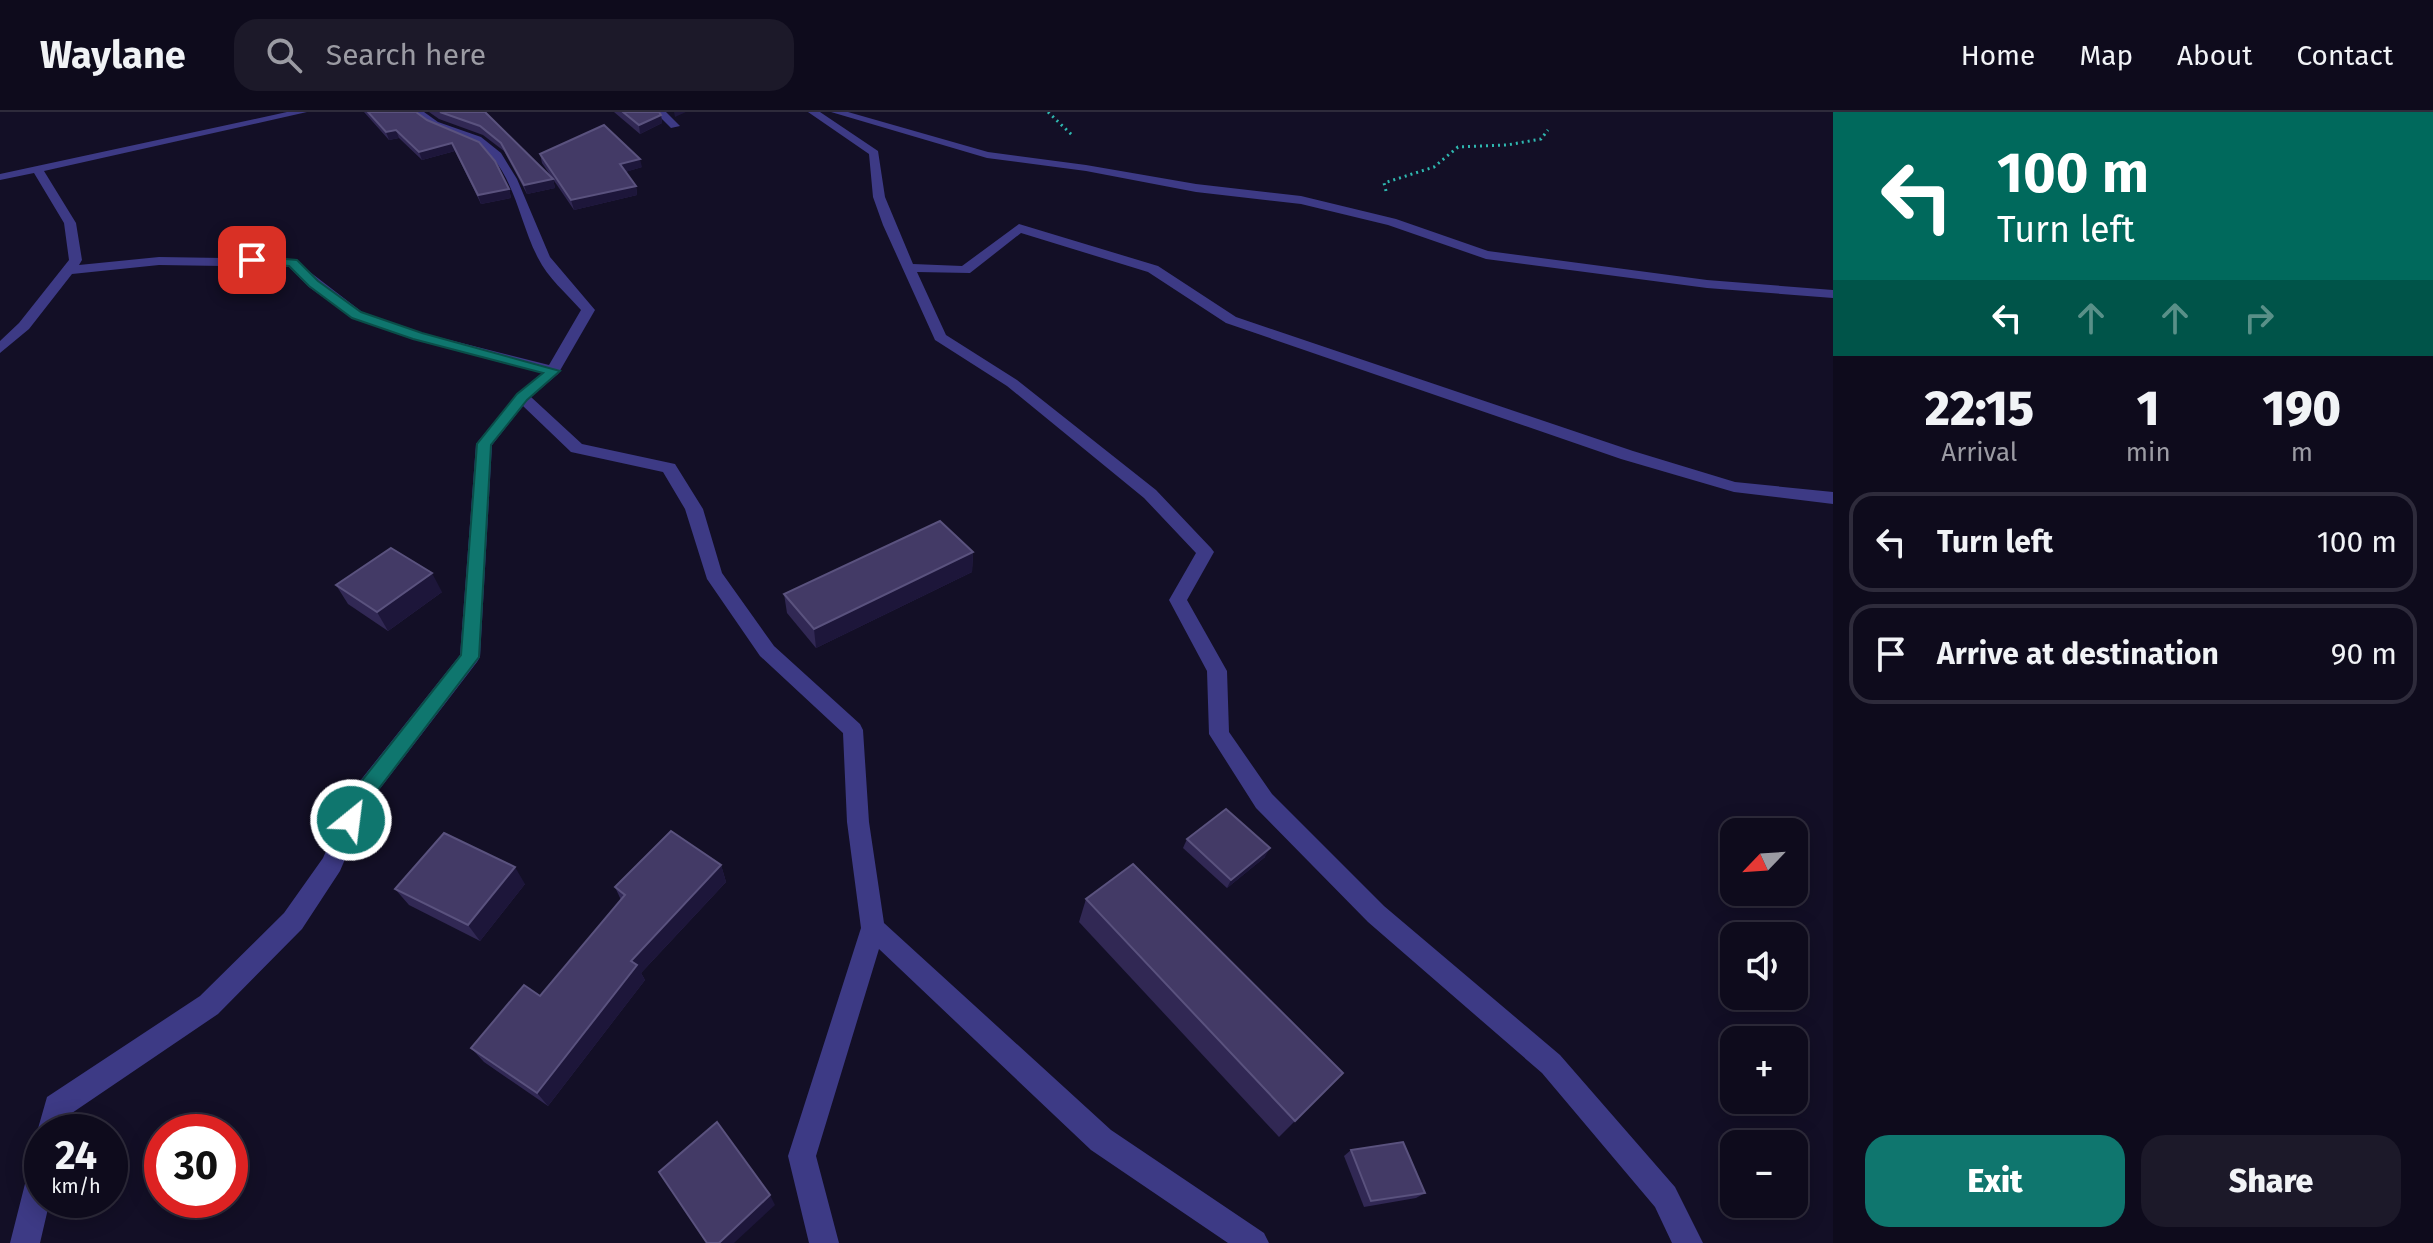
<!DOCTYPE html>
<meta charset="utf-8">
<style>
body{margin:0;font-family:"Fira Sans",sans-serif;background:#1c1929;color:#f1f3f6;height:100vh;display:flex;flex-direction:column;font-size:30px;white-space:nowrap}
*{box-sizing:border-box;margin:0}
p{font-size:26px;color:#9b9ba3}
.icon{flex:none;width:44px;height:44px;fill:none;stroke:currentColor;stroke-width:2;stroke-linecap:round;stroke-linejoin:round}
.map{position:relative;flex:1;overflow:hidden}
.drawer{display:flex;flex-direction:column;background:#0e0b1c;width:600px}
.drawer>*{flex:none}
.guide{background:#00695c;color:#fff;overflow:hidden}
.needle{width:52px;rotate:245deg}
.fabs{position:absolute;left:1720px;top:706px;display:grid;gap:16px}
.fabs a{display:grid;place-items:center;width:88px;height:88px;border-radius:16px;background:#0e0b1c;box-shadow:0 4px 20px #0003,0 0 0 2px #2e2b3b;font-size:40px}
.speed{position:absolute;left:24px;top:1002px;display:flex;gap:16px;font-size:40px;font-weight:700;text-align:center}
.speed>*{display:grid;place-content:center;width:104px;height:104px;border-radius:50%;background:#0e0b1c;box-shadow:0 4px 20px #0003,0 0 0 2px #2e2b3b;line-height:1}
.speed small{font-size:20px;font-weight:400}
.speed .limit{border:12px solid #d22;background:#fff;color:#111}
.pin{position:absolute;display:grid;place-items:center;width:68px;height:68px;color:#fff;margin:-34px;border-radius:16px;box-shadow:0 4px 12px #0006}
.me{position:absolute;width:88px;margin:-44px;rotate:29deg;stroke-linejoin:round;filter:drop-shadow(0 0 6px #0008)}
.turn{display:flex;align-items:center;gap:28px;height:168px;padding:0 32px;font-size:36px}
.turn .icon{width:104px;height:104px;stroke-width:2.5}
.turn b{display:block;font-size:56px;line-height:68px}
.lanes{display:flex;align-items:center;height:76px;padding:0 32px;background:#0003;justify-content:center;gap:40px;direction:ltr}
.lanes .off{opacity:.35}
.eta{display:flex;justify-content:space-evenly;align-items:center;height:136px;text-align:center}
.eta b{font-size:48px;font-weight:800;line-height:56px}
.cta{display:flex;gap:16px;margin-top:auto;padding:16px 32px}
.cta a{flex:1;height:92px;border-radius:24px;background:#0f766e;color:#fff;font-size:32px;font-weight:800;line-height:92px;text-align:center}
.cta a+a{background:#1c1929;color:#f1f3f6}
ul{padding:0;list-style:none}
li{display:flex;align-items:center;gap:24px;height:100px;margin:0 16px 12px;padding:0 16px;border:4px solid #2e2b3b;border-radius:24px}
li div{flex:1}
li b{display:block;font-size:30px}
li em{font-style:normal}
header{display:flex;align-items:center;gap:48px;box-sizing:border-box;height:112px;padding:0 40px;background:#0e0b1c;border-bottom:2px solid #2e2b3b}
header strong{font-size:38px}
nav{display:flex;gap:44px;margin-inline-start:auto;font-size:28px}
.search{width:560px;height:72px;background:#1c1929;display:flex;align-items:center;gap:20px;box-sizing:border-box;padding:0 28px;border-radius:24px;color:#9b9ba3;font-size:30px}
main{display:flex;flex:1;min-height:0}
.map>svg:first-child{display:block}
.lines{fill:none;stroke-linecap:round;stroke-linejoin:round}
.path{stroke:#2fb8b0;stroke-width:3;stroke-dasharray:2 4;stroke-linecap:butt}
.service{fill:#3d3a85;fill-rule:evenodd}
.minor{fill:#3d3a85;fill-rule:evenodd}
.wall{fill:#312854}
.shaded-wall{fill:#1d163a}
.building{fill:#433a66;stroke:#5a527e;stroke-width:2}
.route{fill:#0f766e;stroke:#0a4d48;stroke-width:2}
</style>
<header>
<strong>Waylane</strong>
<div class="search"><svg class="icon" aria-label="search" viewBox="0 0 24 24"><circle cx="10" cy="10" r="6"/><path d="M15 15l6 6"/></svg>Search here</div>
<nav><a>Home</a><a>Map</a><a>About</a><a>Contact</a></nav>
</header>
<main>
<div class="map">
<svg width="1833" height="1131" viewBox="0 0 1833 1131">
<rect width="100%" height="100%" fill="#130f26"/>
<g class="lines">
<!-- path -->
<g class="path">
<polyline points="1048,0 1073,24"/>
<polyline points="1386,79 1384,71 1434,55 1458,35 1507,33 1541,27 1548,18"/>
</g>
<!-- service -->
<polygon class="service" points="655,0 666,0 680,14 671,16"/>
<!-- minor -->
<g class="minor">
<path d="M 287,0 L 307,0 L 44,59 L 76,111 L 82,148 L 79,153 L 159,145 L 293,147 L 362,200 L 422,221 L 549,253 L 581,198 C 566,181 548,166 538,146 C 521,113 516,73 492,45 C 471,19 434,24 413,0 L 424,0 L 438,10 L 481,25 L 501,41 L 517,67 L 550,145 L 595,198 L 558,262 L 531,285 L 582,332 L 675,352 L 703,397 L 722,461 L 774,534 L 860,612 L 863,618 L 869,710 L 884,811 L 1111,1018 L 1264,1121 L 1269,1131 L 1228,1131 L 1091,1038 L 879,837 L 816,1044 L 839,1131 L 809,1131 L 788,1044 L 861,816 L 847,710 L 843,621 L 760,544 L 707,467 L 685,397 L 663,360 L 571,340 L 523,294 L 492,333 L 480,545 L 477,550 L 369,691 L 340,759 L 302,817 L 218,902 L 69,1003 L 65,1020 L 42,1020 L 41,1030 L 37,1020 L 47,985 L 200,884 L 284,801 L 323,746 L 352,679 L 460,543 L 476,332 L 517,282 L 542,261 L 412,227 L 352,206 L 309,175 L 289,155 L 159,153 L 72,162 L 29,217 L 0,241 L 0,229 L 19,211 L 69,148 L 64,111 L 34,61 L 0,68 L 0,62 Z"/>
<polygon points="808,0 820,0 878,39 885,85 913,152 962,154 1019,112 1158,154 1236,205 1633,339 1735,370 1833,380 1833,392 1734,380 1621,347 1226,211 1148,160 1021,121 970,161 917,160 946,223 1017,268 1156,378 1211,436 1214,440 1187,488 1227,559 1229,620 1272,682 1384,794 1560,943 1675,1075 1703,1131 1672,1131 1655,1095 1542,961 1368,810 1256,696 1209,622 1207,559 1169,488 1196,441 1144,386 1007,274 935,228 883,113 873,85 869,42"/>
<polygon points="831,0 848,0 988,40 1086,53 1196,72 1301,84 1396,107 1488,139 1707,168 1833,178 1833,186 1707,176 1486,147 1388,113 1301,92 1196,80 1086,59 987,46"/>
<polygon points="42,1046 42,1088 50,1088 40,1131 10,1131 28,1060 32,1050"/>
</g>
</g>
<!-- wall -->
<g class="wall">
<polygon points="364,0 416,0 509,77 511,86 481,92 455,39 422,48 399,26 389,28"/>
<polygon points="429,0 485,0 553,67 555,76 527,82 504,39 483,23 439,7"/>
<polygon points="614,0 659,0 661,3 662,11 640,22"/>
<polygon points="540,42 642,55 625,60 636,74 637,83 574,98 542,51"/>
<polygon points="973,440 972,460 816,536 787,501 784,482"/>
<polygon points="336,473 442,480 388,519 348,492"/>
<polygon points="1187,727 1265,745 1227,776 1183,736"/>
<polygon points="721,753 726,770 641,861 645,868 548,994 484,950 471,936 540,884 621,788 615,775"/>
<polygon points="525,772 480,829 409,793 395,777"/>
<polygon points="1086,787 1343,961 1279,1025 1079,810"/>
<polygon points="1351,1038 1425,1081 1416,1086 1364,1095 1344,1044"/>
</g>
<!-- shaded-wall -->
<g class="shaded-wall">
<polygon points="674,0 686,0 675,5"/>
<polygon points="661,3 662,11 640,22 639,13"/>
<polygon points="396,18 399,26 389,28 386,20"/>
<polygon points="452,31 455,39 422,48 419,40"/>
<polygon points="640,47 642,55 622,61 620,52"/>
<polygon points="553,67 555,76 527,82 524,73"/>
<polygon points="636,74 637,83 574,98 571,88"/>
<polygon points="509,77 511,86 481,92 478,83"/>
<polygon points="973,440 972,460 816,536 814,517"/>
<polygon points="432,461 442,480 388,519 377,500"/>
<polygon points="1270,736 1265,745 1227,776 1231,768"/>
<polygon points="721,753 726,770 641,861 645,868 548,994 537,981 631,849"/>
<polygon points="515,755 525,772 480,829 468,813"/>
<polygon points="770,1083 775,1093 734,1131 719,1131"/>
</g>
<!-- building -->
<g class="building">
<polygon points="368,0 416,0 427,8 479,30 495,49 509,77 478,83 452,31 419,40 396,18 386,20"/>
<polygon points="440,0 485,0 553,67 524,73 501,31 480,14"/>
<polygon points="623,0 659,0 661,3 639,13"/>
<polygon points="604,13 640,47 620,52 636,74 571,88 540,42"/>
<polygon points="940,409 973,440 814,517 784,482"/>
<polygon points="391,436 432,461 377,500 336,473"/>
<polygon points="1226,697 1270,736 1231,768 1187,727"/>
<polygon points="671,719 721,753 631,849 637,853 537,981 471,936 524,873 540,884 625,783 615,775"/>
<polygon points="444,721 515,755 468,813 395,777"/>
<polygon points="1133,752 1343,961 1295,1009 1086,787"/>
<polygon points="717,1010 770,1083 719,1131 707,1131 659,1060"/>
<polygon points="1403,1030 1425,1081 1371,1089 1351,1038"/>
</g>
<!-- route -->
<polygon class="route" points="252,144 297,148 318,169 361,200 422,221 560,259 527,288 491,333 479,545 368,691 358,714 351,717 344,714 341,708 353,680 461,543 477,332 517,282 543,261 413,227 352,206 309,174 289,154 247,151 246,148"/>
</svg>
<div class="fabs">
<a><svg class="needle" viewBox="-14 -14 28 28"><path d="M0-13l5 13h-10z" fill="#e53935"/><path d="M0 13l5-13h-10z" fill="#9b9ba3"/></svg></a>
<a><svg class="icon" aria-label="sound" viewBox="0 0 24 24"><path d="M4 9h4l5-4v14l-5-4H4zM17 9q2 3 0 6"/></svg></a>
<a>+</a>
<a>−</a>
</div>
<div class="speed"><div>24<small>km/h</small></div><div class="limit">30</div></div>
<div class="pin" style="left:252px;top:148px;background:#d93025"><svg class="icon" aria-label="arrive" viewBox="0 0 24 24"><path d="M6 21V4h12l-3 4 3 4H6"/></svg></div>
<svg class="me" style="left:351px;top:708px" viewBox="-20 -20 40 40"><circle r="17" fill="#0f766e" stroke="#fff" stroke-width="3"/><path d="M0-11L8 9 0 5-8 9z" fill="#fff"/></svg>
</div>
<section class="drawer">
<div class="guide">
<div class="turn"><svg class="icon" aria-label="left" viewBox="0 0 24 24"><path d="M17 20v-9H6M10 6l-5 5 5 5"/></svg><div><b>100 m</b>Turn left</div></div>
<div class="lanes"><svg class="icon" aria-label="left" viewBox="0 0 24 24"><path d="M17 20v-9H6M10 6l-5 5 5 5"/></svg><svg class="icon off" aria-label="ahead" viewBox="0 0 24 24"><path d="M12 20V5M6 11l6-6 6 6"/></svg><svg class="icon off" aria-label="ahead" viewBox="0 0 24 24"><path d="M12 20V5M6 11l6-6 6 6"/></svg><svg class="icon off" aria-label="right" viewBox="0 0 24 24"><path d="M7 20v-9h11M14 6l5 5-5 5"/></svg></div>
</div>
<div class="eta">
<div><b>22:15</b><p>Arrival</p></div>
<div><b>1</b><p>min</p></div>
<div><b>190</b><p>m</p></div>
</div>
<ul>
<li><svg class="icon" aria-label="left" viewBox="0 0 24 24"><path d="M17 20v-9H6M10 6l-5 5 5 5"/></svg><div><b>Turn left</b></div><em>100 m</em></li>
<li><svg class="icon" aria-label="arrive" viewBox="0 0 24 24"><path d="M6 21V4h12l-3 4 3 4H6"/></svg><div><b>Arrive at destination</b></div><em>90 m</em></li>
</ul>
<div class="cta"><a>Exit</a><a>Share</a></div>
</section>
</main>
